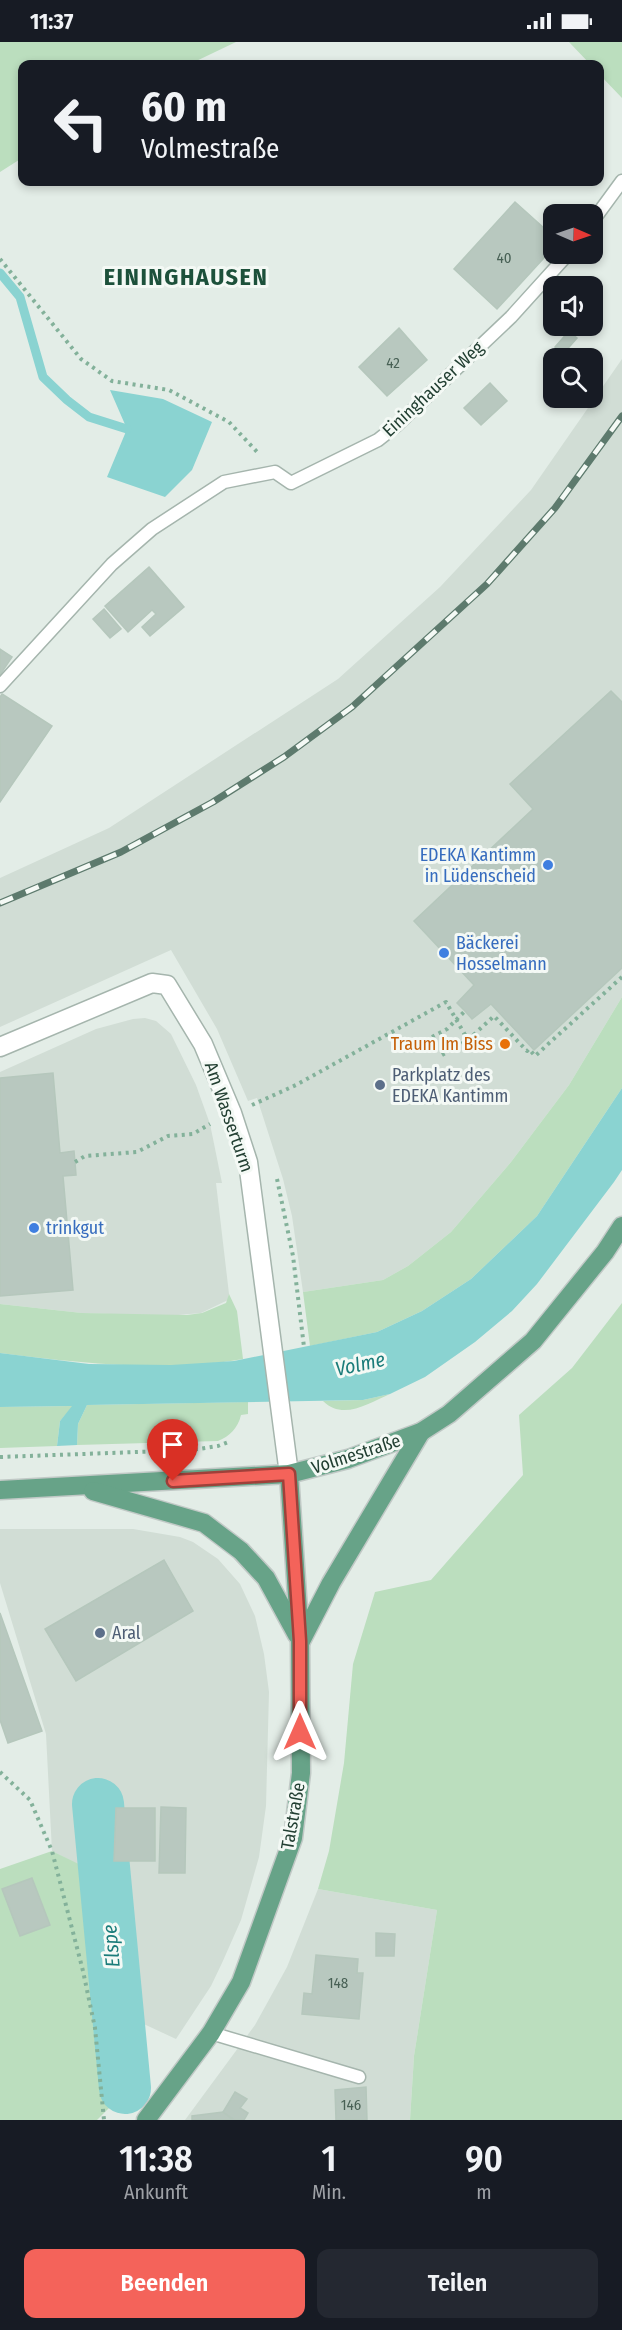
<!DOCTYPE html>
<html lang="de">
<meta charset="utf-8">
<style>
body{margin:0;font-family:"Fira Sans Condensed",sans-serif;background:#242831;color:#f1f3f6;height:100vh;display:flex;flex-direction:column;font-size:22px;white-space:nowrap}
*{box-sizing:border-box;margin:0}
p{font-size:20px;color:#9ea1a6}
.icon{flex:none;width:33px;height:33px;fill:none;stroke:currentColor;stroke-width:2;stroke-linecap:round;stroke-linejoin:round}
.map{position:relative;height:2078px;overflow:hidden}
.drawer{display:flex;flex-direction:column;background:#171b24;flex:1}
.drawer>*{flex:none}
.top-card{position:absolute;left:18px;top:18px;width:586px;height:126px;border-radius:12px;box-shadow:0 3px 9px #0003;background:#171b24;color:#f1f3f6;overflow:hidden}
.needle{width:39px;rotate:92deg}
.tools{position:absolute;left:543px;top:162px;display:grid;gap:12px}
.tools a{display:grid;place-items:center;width:60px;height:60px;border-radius:12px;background:#171b24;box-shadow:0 3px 9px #0003;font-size:30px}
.pin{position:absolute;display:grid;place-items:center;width:51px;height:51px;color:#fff;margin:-62px -26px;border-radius:50% 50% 50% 0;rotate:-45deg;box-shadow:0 0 6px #0007}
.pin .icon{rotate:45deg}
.me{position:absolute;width:66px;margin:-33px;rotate:0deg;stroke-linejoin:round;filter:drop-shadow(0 0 4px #0008)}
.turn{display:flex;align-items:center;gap:21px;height:126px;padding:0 24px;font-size:27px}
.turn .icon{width:78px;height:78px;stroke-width:2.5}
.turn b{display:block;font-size:42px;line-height:51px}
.eta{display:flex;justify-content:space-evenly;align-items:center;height:102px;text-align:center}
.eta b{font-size:36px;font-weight:600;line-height:42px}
.action{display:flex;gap:12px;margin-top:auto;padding:12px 24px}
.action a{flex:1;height:69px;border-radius:12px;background:#f4635a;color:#fff;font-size:24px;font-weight:600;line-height:69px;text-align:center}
.action a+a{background:#242831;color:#f1f3f6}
.status{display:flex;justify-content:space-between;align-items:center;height:42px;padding:0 30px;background:#171b24;direction:ltr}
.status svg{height:16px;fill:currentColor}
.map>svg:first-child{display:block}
.built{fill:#d1ddd5}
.green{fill:#bbdebe}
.water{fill:#8ad3d1}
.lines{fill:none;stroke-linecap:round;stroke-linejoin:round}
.stream{stroke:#8ad3d1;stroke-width:9}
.river{stroke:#8ad3d1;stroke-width:52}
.building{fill:#b8c8bf;stroke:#b5c7bc;stroke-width:1.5}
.lane-casing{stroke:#a5b5ad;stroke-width:15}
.street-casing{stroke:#a5b5ad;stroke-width:21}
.primary-casing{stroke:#c1c9c6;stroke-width:21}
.path{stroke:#83b19a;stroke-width:4;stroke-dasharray:3 4.5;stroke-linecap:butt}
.lane{stroke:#fff;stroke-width:12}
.street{stroke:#fff;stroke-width:18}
.primary{stroke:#67a388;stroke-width:18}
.rail-casing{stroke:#5d7a6d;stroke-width:7}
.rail{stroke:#f4f9f5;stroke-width:4.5;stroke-dasharray:14;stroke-linecap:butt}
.route-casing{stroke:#9f403a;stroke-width:15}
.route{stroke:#f4635a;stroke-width:10}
.shop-dot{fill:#3f7fe0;stroke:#f4f9f5;stroke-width:2}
.food-dot{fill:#e8710a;stroke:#f4f9f5;stroke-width:2}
.service-dot{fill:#5c6f8a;stroke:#f4f9f5;stroke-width:2}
.labels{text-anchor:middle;stroke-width:6;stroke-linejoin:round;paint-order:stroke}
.number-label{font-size:15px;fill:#486155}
.street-label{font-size:18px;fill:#223f32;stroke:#f4f9f5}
.shop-label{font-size:18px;fill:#366cbe;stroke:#f4f9f5;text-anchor:start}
.food-label{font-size:18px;fill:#c56008;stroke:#f4f9f5;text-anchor:end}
.service-label{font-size:18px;fill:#4e5e75;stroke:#f4f9f5;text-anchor:start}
.water-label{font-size:20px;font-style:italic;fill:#1b7c7a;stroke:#f4f9f5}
.district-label{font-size:24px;font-weight:bold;letter-spacing:1.5px;fill:#1d513b;stroke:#f4f9f5}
</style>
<div class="status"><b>11:37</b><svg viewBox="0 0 49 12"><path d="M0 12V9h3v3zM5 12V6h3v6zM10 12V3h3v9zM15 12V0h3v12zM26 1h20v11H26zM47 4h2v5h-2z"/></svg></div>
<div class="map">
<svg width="622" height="2078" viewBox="0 0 622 2078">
<rect width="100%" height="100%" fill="#e3ede7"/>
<!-- built -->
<g class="built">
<polygon points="622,317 622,955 569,1043 511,1120 451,1190 408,1224 383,1238 303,1250 292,1174 283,1137 257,1056 248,1059 217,987 171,908 0,985 0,836 109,786 338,637 440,545 531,448"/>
<polygon points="145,976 156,979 171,992 196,1043 210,1082 222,1141 216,1141 229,1252 228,1258 201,1271 167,1274 82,1271 0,1262 0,1030 96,987 133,977"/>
<polygon points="0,1487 133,1487 180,1495 193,1500 218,1517 240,1542 255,1574 264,1612 269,1650 266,1764 259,1815 241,1878 222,1921 211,1944 176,1997 133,1977 106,1977 93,1830 52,1809 46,1692 0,1541"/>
<polygon points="318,1847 437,1868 414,2014 410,2078 185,2078 255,1983 287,1925"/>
</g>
<!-- green -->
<g class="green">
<polygon points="0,0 236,0 190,22 22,22 22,116 0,130"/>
<polygon points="569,0 622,0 622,56 600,33 600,22 590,22"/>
<polygon points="622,955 622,1046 537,1174 471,1237 422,1269 377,1290 310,1304 303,1250 383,1238 408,1224 451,1190 511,1120 569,1043"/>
<path d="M 229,1252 L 237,1269 L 243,1317 C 163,1331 80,1321 0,1311 L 0,1262 L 82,1271 L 187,1273 L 202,1271 L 226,1261 Z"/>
<polygon points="622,1261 622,2078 410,2078 414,2014 437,1868 318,1847 329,1809 344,1721 353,1622 375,1550 431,1538 523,1433 519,1373 572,1326"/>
<path d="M 390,1352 C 369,1361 343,1379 323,1359 L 363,1358 Z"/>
<path d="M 248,1360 L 248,1372 L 241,1373 C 238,1386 230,1394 218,1399 L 77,1403 L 78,1382 L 87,1363 Z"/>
<polygon points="73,1364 60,1379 57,1404 0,1406 0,1365"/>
<polygon points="52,1809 93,1829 106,1977 136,2039 97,2078 0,2078 0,1827"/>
</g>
<!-- water -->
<g class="water">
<polygon points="110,348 163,357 212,380 192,428 165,455 107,435 127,387"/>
<polygon points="622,1046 622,1128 614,1140 537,1242 512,1269 475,1300 425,1335 390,1352 363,1358 87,1363 78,1382 77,1403 57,1404 60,1379 72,1364 0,1365 0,1311 89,1322 171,1323 234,1319 377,1290 422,1269 471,1237 537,1174"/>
</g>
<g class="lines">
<!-- stream -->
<polyline class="stream" points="0,231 20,255 43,335 67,358 89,375 127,387"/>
<!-- river -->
<polyline class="river" points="98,1762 125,2046"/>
</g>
<!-- building -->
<g class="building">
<polygon points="515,160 554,195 554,205 497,267 454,227"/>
<polygon points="399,286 427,318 387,354 359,325"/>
<polygon points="569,289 577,296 562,313 555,305"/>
<polygon points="490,341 507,359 481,383 464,366"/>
<polygon points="149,525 184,565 150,594 142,585 156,572 152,568 128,590 105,564"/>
<polygon points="104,567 121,587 110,596 93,577"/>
<polygon points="0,607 12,615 0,633"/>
<polygon points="611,649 622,660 622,926 534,1008 491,962 472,977 465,969 457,961 474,943 414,879 533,767 510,742"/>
<polygon points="2,652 52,684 0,760 0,655"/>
<polygon points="53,1031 60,1111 74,1109 75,1120 76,1133 63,1134 73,1248 0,1254 0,1036"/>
<polygon points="164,1518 193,1569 76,1639 45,1587"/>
<polygon points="0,1571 42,1689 8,1701 0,1678"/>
<polygon points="161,1765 186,1766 185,1831 159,1831"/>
<polygon points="116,1766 155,1766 155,1819 114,1819"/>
<polygon points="32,1836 50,1883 20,1894 2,1847"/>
<polygon points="376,1891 395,1892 394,1914 376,1914"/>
<polygon points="316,1913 358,1917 357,1931 363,1931 359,1977 302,1972 304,1951 312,1952"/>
<polygon points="366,2045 367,2078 336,2078 335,2048"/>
<polygon points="235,2050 247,2057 240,2066 248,2071 244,2078 235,2078 223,2070"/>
<polygon points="223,2070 233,2078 192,2078 192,2074"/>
</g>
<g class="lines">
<!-- lane casing -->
<g class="lane-casing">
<g id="lane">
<polyline points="592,180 622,139"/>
<polyline points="0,644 112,522 152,487 224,440 275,430 291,441 378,398 397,383 511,275 568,212"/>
<polyline points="211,1991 359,2035"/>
</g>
</g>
<!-- street casing -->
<g class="street-casing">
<polyline id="street" points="0,1005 152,941 167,943 203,1002 232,1071 248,1120 289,1432"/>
</g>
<!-- primary casing -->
<g class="primary-casing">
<g id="primary">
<polyline points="0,1448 289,1432 348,1417 421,1390 449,1372 533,1299 605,1210 622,1184"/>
<polyline points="93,1449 204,1481 241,1509 266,1536 297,1593"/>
<polyline points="301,1599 331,1541 421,1390"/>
<polyline points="146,2078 211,1991 241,1940 293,1796 301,1731 300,1599 289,1432"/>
</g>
</g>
<!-- path -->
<g class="path">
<polyline points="0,217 81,317 112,339 169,348 229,380 259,412"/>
<polyline points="432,995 447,987 465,969"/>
<polyline points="442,1013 468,998 494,974 527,1009 529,1007 535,1014 622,935"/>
<polyline points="252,1063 296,1043 446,960 468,998"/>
<polyline points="75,1120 85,1114 137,1110 168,1094 193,1092 210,1082"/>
<polyline points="277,1137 293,1214 304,1305"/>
<polyline points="0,1415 192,1408 218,1404 231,1399"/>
<polyline points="0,1730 30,1758 52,1809 83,1929 95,1986 104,2078"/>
</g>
<!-- lane -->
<use href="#lane" class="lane"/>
<!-- street -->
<use href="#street" class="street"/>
<!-- primary -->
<use href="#primary" class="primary"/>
<!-- rail casing -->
<g class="rail-casing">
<polyline id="rail" points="0,861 121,810 213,760 284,715 352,665 487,542 555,466 622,374"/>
</g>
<!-- rail -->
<use href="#rail" class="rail"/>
</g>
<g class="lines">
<!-- route casing -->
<g class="route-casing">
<polyline id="route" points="173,1439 289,1432 300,1599 300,1690"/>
</g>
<!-- route -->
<use href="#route" class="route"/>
</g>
<!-- markers -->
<g class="shop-dot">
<circle cx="548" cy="823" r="6"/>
<circle cx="444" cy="911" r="6"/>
<circle cx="34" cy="1186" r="6"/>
</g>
<circle class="food-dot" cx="505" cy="1002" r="6"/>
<g class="service-dot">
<circle cx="380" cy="1043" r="6"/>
<circle cx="100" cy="1591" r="6"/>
</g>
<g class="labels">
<!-- number labels -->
<g class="number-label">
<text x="504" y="221">40</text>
<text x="393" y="326">42</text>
<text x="338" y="1946">148</text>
<text x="351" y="2068">146</text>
</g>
<!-- street labels -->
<g class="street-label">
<text transform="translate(433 347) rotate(-43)" y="6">Eininghauser Weg</text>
<text transform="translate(229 1075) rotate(71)" y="6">Am Wasserturm</text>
<text transform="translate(356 1412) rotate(-18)" y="6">Volmestraße</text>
<text transform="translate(293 1774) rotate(-80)" y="6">Talstraße</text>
</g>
<!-- shop labels -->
<g class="shop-label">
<text x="536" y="819" text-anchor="end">EDEKA Kantimm<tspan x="536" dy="21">in Lüdenscheid</tspan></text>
<text x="456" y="907">Bäckerei<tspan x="456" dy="21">Hosselmann</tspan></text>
<text x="46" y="1192">trinkgut</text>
</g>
<!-- food labels -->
<g class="food-label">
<text x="493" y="1008">Traum Im Biss</text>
</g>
<!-- service labels -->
<g class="service-label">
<text x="392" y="1039">Parkplatz des<tspan x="392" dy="21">EDEKA Kantimm</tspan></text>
<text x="112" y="1597">Aral</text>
</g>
<!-- water labels -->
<g class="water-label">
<text transform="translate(360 1322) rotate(-12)" y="7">Volme</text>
<text transform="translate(111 1904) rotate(-95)" y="7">Elspe</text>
</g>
<!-- district labels -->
<g class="district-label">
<text x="186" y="243">EININGHAUSEN</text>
</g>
</g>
</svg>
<div class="tools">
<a><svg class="needle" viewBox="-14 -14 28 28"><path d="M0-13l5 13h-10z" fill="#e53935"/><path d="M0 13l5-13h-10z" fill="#9ea1a6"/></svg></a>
<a><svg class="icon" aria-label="sound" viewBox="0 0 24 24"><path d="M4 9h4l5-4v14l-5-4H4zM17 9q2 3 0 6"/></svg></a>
<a><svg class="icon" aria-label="search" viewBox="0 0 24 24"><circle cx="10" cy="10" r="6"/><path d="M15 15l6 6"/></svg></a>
</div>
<div class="pin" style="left:173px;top:1439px;background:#d93025"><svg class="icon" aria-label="arrive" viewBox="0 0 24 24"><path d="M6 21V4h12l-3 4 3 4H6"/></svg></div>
<svg class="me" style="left:300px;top:1690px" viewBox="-20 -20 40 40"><path d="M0-17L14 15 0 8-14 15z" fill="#f4635a" stroke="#fff" stroke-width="4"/></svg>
<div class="top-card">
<div class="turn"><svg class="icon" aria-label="left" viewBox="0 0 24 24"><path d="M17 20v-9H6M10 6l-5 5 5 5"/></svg><div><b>60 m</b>Volmestraße</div></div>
</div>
</div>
<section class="drawer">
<div class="eta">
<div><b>11:38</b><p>Ankunft</p></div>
<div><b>1</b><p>Min.</p></div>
<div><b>90</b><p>m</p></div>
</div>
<div class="action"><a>Beenden</a><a>Teilen</a></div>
</section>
